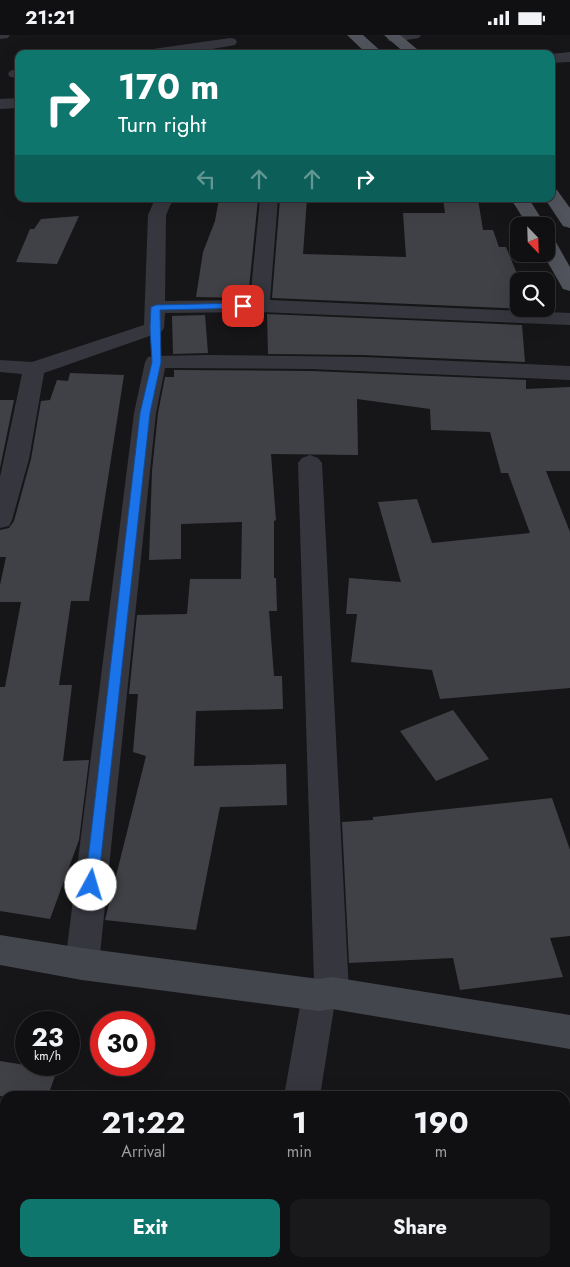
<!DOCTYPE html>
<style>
body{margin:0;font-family:Jost,sans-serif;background:#19191b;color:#f1f3f6;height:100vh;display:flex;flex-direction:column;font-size:19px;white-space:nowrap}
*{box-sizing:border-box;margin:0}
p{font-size:16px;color:#9c9d9f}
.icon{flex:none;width:28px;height:28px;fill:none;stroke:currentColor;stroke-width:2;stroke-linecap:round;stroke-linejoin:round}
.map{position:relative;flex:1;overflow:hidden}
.drawer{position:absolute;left:0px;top:1056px;width:570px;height:176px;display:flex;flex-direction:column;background:#101012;border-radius:15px 15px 0 0;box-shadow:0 5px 20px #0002,0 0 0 1px #303032}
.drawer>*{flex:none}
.banner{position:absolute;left:15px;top:15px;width:540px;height:152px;border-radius:10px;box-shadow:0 5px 20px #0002,0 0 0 1px #303032;background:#0f766e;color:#fff;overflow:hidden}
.needle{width:32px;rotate:157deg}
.buttons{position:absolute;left:510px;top:182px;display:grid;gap:10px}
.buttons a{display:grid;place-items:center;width:45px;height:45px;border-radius:10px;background:#101012;box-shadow:0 5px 20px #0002,0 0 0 1px #303032;font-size:25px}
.speed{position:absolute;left:15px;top:976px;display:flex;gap:10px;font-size:25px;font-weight:700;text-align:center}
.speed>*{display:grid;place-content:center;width:65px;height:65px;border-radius:50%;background:#101012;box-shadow:0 5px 20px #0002,0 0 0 1px #303032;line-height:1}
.speed small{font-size:12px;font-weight:400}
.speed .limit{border:8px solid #d22;background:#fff;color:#111}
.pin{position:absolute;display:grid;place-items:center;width:42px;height:42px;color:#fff;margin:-21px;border-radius:10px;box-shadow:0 2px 8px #0006}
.me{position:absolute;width:55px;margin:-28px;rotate:6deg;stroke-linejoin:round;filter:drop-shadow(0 0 4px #0008)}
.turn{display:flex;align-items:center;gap:18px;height:105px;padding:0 20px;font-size:22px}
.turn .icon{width:65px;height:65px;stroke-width:2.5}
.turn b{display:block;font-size:35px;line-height:42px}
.lanes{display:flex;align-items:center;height:48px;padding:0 20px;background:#0003;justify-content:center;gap:25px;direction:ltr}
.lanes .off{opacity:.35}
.eta{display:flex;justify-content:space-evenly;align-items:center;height:85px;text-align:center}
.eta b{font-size:30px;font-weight:700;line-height:35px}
.button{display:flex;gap:10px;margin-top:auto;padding:10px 20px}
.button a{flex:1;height:58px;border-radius:10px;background:#0f766e;color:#fff;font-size:20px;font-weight:700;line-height:58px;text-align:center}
.button a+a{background:#19191b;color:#f1f3f6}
.status{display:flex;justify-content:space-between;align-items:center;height:35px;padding:0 25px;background:#101012;direction:ltr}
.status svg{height:14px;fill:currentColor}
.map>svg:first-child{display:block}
.building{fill:#404146}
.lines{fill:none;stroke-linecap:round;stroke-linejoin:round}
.street{fill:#36373e;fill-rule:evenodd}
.secondary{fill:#44464e;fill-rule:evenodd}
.primary{fill:#52545d;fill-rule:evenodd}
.route{fill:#1a73e8;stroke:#114b97}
</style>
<div class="status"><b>21:21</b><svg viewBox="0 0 49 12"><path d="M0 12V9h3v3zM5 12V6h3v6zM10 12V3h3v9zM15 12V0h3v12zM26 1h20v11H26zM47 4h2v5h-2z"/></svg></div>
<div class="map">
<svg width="570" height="1232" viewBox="0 0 570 1232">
<rect width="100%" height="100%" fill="#161618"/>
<!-- building -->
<g class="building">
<polygon points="219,164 258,164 248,263 196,262 203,217 215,186"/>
<polygon points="280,164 307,164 303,219 406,222 403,178 445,178 443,164 478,164 483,195 493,195 499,212 506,212 520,246 519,274 525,274 272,263"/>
<polygon points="79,181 57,229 16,227 30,194 34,194 41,184"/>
<polygon points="267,279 522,290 525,327 363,320 268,319"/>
<polygon points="205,280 208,318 173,319 172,281"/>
<polygon points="174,335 311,336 526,345 526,354 570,352 570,436 546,436 570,497 570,653 440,664 432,635 351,627 357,579 346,579 349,543 401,547 378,467 417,464 432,508 530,498 508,438 501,438 490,397 431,395 430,374 357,364 358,420 271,419 276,485 274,486 274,543 276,543 277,576 269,576 274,641 282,641 283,674 196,676 194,731 286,729 287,770 220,772 196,895 105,885 146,721 133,717 138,659 129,659 137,580 187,579 190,544 241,544 242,487 181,489 181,524 149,525 152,436 158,378 165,342 174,342"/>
<polygon points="70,338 124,340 89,566 71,566 59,650 72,650 63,726 89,725 79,805 50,884 0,876 0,652 5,652 21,567 0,567 0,550 6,522 0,522 0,495 9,493 14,486 31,424 41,366 50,365 57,345 68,346"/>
<polygon points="0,365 14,365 0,433"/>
<polygon points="453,675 489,724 436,746 400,696"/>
<polygon points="552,763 570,815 570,901 550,903 563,942 460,955 453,923 349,928 342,787 373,785 373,782"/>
<polygon points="0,1026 57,1035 48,1061 0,1061"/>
</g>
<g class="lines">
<!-- street -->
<g class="street">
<polygon points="0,0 10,0 8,3 0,4"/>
<polygon points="389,0 421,0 419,3 394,7 389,6 387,3"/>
<polygon points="230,3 235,4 237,7 235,10 184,19 146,19 148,16 153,14"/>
<polygon points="570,17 570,27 551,28 551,19 550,19"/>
<polygon points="19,33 19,43 10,42 8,39 10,36"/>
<polygon points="19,63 19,73 0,74 0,64"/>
<polygon points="155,164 173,164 166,180 165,266 250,265 260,164 278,164 270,265 570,278 570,290 260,277 165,278 164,293 161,297 44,338 29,424 12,485 9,491 0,493 0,442 22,339 0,337 0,325 32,327 144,290 148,180"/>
<polygon points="208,320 363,322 570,331 570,345 311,334 165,333 156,378 99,929 94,940 82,945 70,940 65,929 134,378 145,327 148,322 156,321"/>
<polygon points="310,420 318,423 322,428 349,958 344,969 334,973 320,1061 284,1061 302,960 307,949 314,946 298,428 302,423"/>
<polygon points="254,1228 294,1228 293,1232 253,1232"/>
</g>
<!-- secondary -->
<polygon class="secondary" points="0,900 82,913 319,944 332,942 570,980 570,1014 332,974 319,976 82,945 0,930"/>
<!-- primary -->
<g class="primary">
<polygon points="347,0 363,0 384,19 367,19"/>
<polygon points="384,0 400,0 423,19 406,19"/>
<polygon points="551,154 557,155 570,173 570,193 563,191 545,164 551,164"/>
<polygon points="511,164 529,164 546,191 528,191"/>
<polygon points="546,200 553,202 570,232 570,256 563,254 543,219 546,219"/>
</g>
</g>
<!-- route -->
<polygon class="route" points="243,268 247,271 246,273 160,275 161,327 150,378 98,850 96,855 91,856 87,855 85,850 140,378 152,327 150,293 151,272 156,270"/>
</svg>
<div class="buttons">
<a><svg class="needle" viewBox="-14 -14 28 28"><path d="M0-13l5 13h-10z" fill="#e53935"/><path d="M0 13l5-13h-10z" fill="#9c9d9f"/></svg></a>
<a><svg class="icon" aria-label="search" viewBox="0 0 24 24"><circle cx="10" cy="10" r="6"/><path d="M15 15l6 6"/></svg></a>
</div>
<div class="speed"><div>23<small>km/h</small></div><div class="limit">30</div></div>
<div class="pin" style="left:243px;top:271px;background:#d93025"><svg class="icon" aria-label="arrive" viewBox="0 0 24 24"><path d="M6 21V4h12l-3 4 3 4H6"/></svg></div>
<svg class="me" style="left:91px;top:850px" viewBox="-20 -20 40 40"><circle r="19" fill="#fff"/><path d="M0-13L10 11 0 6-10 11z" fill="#1a73e8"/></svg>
<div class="banner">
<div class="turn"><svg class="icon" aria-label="right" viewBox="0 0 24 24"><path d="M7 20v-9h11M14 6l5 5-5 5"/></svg><div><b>170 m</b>Turn right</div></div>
<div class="lanes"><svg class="icon off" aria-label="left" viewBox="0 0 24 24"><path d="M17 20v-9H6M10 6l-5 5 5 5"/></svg><svg class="icon off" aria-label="ahead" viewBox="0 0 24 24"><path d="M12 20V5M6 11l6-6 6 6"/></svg><svg class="icon off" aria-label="ahead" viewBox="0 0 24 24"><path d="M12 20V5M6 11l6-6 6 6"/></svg><svg class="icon" aria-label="right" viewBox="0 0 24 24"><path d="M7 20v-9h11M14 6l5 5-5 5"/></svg></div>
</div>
<section class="drawer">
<div class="eta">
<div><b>21:22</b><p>Arrival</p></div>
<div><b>1</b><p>min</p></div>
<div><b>190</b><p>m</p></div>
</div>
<div class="button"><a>Exit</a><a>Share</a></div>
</section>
</div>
